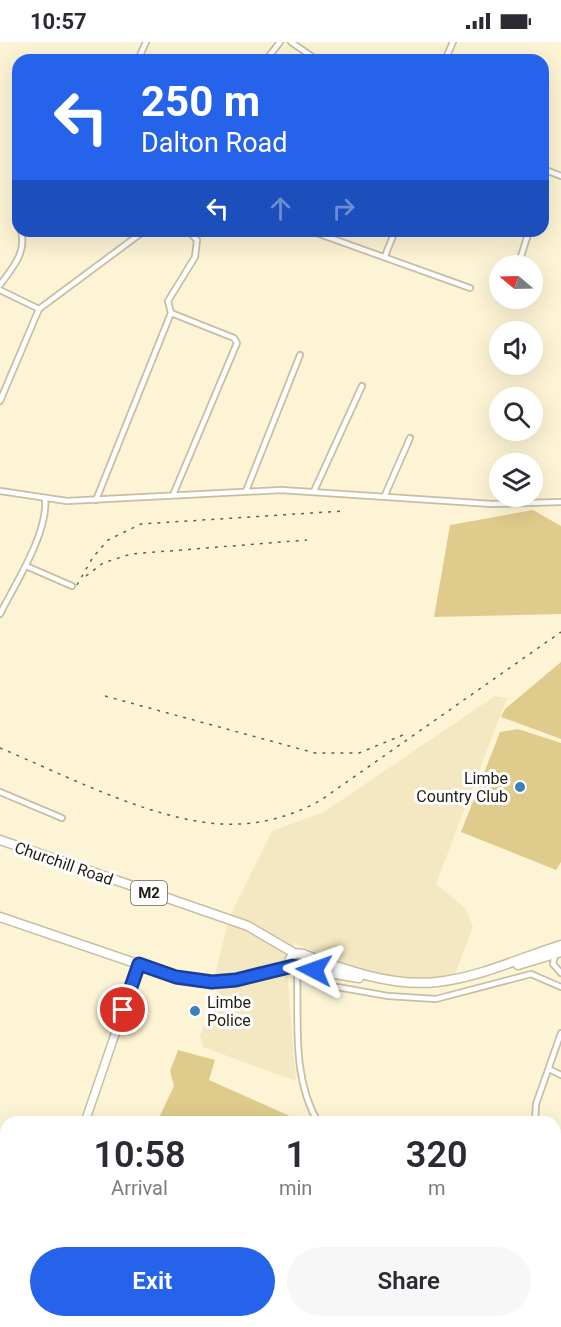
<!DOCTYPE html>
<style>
body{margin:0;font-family:Roboto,sans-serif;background:#f7f7f7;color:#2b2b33;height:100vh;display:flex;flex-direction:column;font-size:22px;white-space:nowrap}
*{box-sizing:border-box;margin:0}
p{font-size:20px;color:#7c7c81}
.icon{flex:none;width:33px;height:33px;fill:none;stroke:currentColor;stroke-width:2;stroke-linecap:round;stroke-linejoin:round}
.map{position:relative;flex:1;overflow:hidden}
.sheet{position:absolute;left:0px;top:1074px;width:561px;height:212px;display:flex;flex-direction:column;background:#fff;border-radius:18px 18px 0 0;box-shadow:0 6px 24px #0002}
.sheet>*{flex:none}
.banner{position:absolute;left:12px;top:12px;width:537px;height:183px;border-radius:18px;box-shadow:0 6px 24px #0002;background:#2563eb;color:#fff;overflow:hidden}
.needle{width:39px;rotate:289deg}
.controls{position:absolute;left:489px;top:213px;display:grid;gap:12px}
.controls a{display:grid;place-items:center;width:54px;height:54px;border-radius:50%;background:#fff;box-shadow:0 6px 24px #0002;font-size:30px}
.pin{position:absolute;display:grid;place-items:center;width:51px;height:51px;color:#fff;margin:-26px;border:3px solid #fff;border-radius:50%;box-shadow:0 2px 6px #0007}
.me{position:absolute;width:66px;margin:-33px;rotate:274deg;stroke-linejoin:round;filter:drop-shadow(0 0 4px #0008)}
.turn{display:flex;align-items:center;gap:21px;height:126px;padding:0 30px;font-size:27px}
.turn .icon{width:78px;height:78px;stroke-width:2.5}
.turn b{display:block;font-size:42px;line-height:51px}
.lanes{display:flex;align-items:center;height:57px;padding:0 30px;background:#0003;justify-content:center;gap:30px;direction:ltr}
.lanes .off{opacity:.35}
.eta{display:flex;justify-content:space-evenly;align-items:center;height:102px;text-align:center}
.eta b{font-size:36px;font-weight:600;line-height:42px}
.cta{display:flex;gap:12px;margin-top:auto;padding:12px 30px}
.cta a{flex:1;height:69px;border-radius:36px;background:#2563eb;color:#fff;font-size:24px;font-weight:600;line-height:69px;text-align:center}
.cta a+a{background:#f7f7f7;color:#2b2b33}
.status{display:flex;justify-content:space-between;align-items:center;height:42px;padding:0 30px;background:#fff;direction:ltr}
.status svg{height:16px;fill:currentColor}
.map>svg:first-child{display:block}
.built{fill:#f3e8c1}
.green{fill:#dfcc8c}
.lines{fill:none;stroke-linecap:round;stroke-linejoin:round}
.river{stroke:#bba03e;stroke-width:8}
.street-casing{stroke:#c7bfa1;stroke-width:8}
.secondary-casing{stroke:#c7bfa1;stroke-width:10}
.highway-casing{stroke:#c7bfa1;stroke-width:11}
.street{stroke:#fff;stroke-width:4.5}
.secondary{stroke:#fff;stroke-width:7}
.highway{stroke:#fff;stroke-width:8}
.rail{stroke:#645e4d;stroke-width:1.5;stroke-dasharray:3 6;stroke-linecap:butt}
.route-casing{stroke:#184099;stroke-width:15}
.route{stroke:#2563eb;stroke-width:10}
.poi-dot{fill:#3a81b6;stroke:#fff;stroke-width:2}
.labels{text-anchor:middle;stroke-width:6;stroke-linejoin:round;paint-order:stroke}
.shield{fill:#fff;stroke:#646159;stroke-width:1.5}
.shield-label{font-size:15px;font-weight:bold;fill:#211d12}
.poi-label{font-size:16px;fill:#211d12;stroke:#fff;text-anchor:end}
.street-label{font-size:16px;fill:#211d12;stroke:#fff}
</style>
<div class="status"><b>10:57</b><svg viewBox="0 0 49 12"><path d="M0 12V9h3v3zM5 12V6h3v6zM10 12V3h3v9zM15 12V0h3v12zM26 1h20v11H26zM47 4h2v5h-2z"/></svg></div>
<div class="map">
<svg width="561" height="1285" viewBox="0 0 561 1285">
<rect width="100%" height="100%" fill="#fdf4d5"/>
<!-- built -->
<polygon class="built" points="495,654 507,656 436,842 465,866 473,885 453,937 401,935 363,927 295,902 286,916 296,1039 203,1005 200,994 217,951 215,933 229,876 272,789 324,770"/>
<!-- green -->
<g class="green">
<polygon points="533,468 561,484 561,572 434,575 450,483"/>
<polygon points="561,620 561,697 501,675 505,667"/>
<polygon points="518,687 561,701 561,820 556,828 461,790 500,690"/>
<polygon points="178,1008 215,1018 209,1038 303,1080 157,1080 174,1044 170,1029"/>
<polygon points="19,1280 66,1280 65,1285 23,1285"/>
<polygon points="96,1280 238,1280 237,1285 94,1285"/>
</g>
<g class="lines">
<!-- river -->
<g class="river">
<polyline points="0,1172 6,1178"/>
<polyline points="75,1280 77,1285"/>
</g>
<!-- street casing -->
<g class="street-casing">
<g id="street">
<polyline points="291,0 317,18"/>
<polyline points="138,18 146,0"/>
<polyline points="266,18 280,0"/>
<polyline points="445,18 453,0"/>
<polyline points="543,127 561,134"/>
<polyline points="311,189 470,246"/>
<polyline points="385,214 395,189"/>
<polyline points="518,224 529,189"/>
<path d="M 0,243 C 12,226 27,211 21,189"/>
<polyline points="0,248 39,267"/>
<polyline points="171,271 234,296 237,301 173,453"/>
<polyline points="0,359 39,267 144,189"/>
<polyline points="0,449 67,459 281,448 492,462 561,460"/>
<polyline points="246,449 300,313"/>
<polyline points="314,449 362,344"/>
<polyline points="385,453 410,396"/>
<polyline points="96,458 171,271 168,259 195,215 197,198 188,189"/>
<polyline points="26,524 72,544"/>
<path d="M 0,572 C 15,542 49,490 45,456"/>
<polyline points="0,750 62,776"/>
<polyline points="555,913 553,922 561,931"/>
<path d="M 297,926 C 299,976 291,1035 318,1080"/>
<polyline points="337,945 388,954 436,957 531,932 561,945"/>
<polyline points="549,1027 561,1033"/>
<polyline points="535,1080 536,1062 561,991"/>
<polyline points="555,1095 561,1099"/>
<polyline points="555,1158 561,1161"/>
<polyline points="510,1280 518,1285"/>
</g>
</g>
<!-- secondary casing -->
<g class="secondary-casing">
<g id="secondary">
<polyline points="85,1080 139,922"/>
<polyline points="5,1285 8,1280"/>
</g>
</g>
<!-- highway casing -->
<g class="highway-casing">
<g id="highway">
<polyline points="0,798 248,884 294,911 303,912 306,917 303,924 297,926 291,923 290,917 294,911"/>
<path d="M 0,875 L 176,935 C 218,944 252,935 293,924"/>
<path d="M 303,912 C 345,928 392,945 437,940 C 480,935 520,916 561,903"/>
<polyline points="518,923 561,910"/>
<polyline points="301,926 359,936"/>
</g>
</g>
<!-- street -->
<use href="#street" class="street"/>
<!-- secondary -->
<use href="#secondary" class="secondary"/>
<!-- highway -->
<use href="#highway" class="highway"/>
<!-- rail -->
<g class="rail">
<polyline points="86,534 103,521 131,512 307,498"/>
<polyline points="77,543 93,515 108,498 141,482 343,469"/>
<polyline points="105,654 315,711 359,711 403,693"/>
<path d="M 0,706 C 68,734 165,786 239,782 C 268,781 296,772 321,758 L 561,590"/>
</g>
</g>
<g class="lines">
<!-- route casing -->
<g class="route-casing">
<polyline id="route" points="123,968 139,922 176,935 212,940 236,938 293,924 314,928"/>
</g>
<!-- route -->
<use href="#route" class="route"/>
</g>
<!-- markers -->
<g class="poi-dot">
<circle cx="520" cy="745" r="6"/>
<circle cx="195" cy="969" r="6"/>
</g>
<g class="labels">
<!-- shield labels -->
<rect class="shield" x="131" y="839" width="36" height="24" rx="4.5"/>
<g class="shield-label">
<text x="149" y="856">M2</text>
</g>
<!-- poi labels -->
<g class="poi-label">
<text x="508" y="742">Limbe<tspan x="508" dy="18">Country Club</tspan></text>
<text x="207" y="966" text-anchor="start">Limbe<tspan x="207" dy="18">Police</tspan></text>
</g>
<!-- street labels -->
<g class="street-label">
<text transform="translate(64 821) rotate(19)" y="6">Churchill Road</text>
</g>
</g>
</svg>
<div class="controls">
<a><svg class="needle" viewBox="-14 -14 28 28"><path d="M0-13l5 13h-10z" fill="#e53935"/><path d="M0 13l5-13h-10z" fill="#7c7c81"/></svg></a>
<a><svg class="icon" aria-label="sound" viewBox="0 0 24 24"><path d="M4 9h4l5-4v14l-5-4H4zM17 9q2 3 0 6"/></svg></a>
<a><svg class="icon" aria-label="search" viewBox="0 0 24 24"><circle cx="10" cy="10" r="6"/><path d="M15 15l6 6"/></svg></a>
<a><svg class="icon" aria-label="layers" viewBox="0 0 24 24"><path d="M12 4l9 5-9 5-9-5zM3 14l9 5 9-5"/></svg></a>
</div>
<div class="pin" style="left:123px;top:968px;background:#d93025"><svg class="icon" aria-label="arrive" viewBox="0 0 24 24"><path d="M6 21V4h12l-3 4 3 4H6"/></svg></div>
<svg class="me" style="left:314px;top:928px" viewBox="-20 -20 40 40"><path d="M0-17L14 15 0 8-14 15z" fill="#2563eb" stroke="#fff" stroke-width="4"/></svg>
<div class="banner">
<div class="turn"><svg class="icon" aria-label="left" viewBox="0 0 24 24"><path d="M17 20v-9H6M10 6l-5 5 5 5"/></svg><div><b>250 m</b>Dalton Road</div></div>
<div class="lanes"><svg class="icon" aria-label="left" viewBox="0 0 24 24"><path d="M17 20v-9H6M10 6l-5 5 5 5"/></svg><svg class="icon off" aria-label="ahead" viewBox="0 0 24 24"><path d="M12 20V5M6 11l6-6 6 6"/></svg><svg class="icon off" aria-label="right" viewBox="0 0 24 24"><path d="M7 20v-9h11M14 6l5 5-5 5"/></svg></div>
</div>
<section class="sheet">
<div class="eta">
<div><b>10:58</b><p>Arrival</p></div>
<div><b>1</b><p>min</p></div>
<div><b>320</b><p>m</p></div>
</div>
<div class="cta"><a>Exit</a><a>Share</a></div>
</section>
</div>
